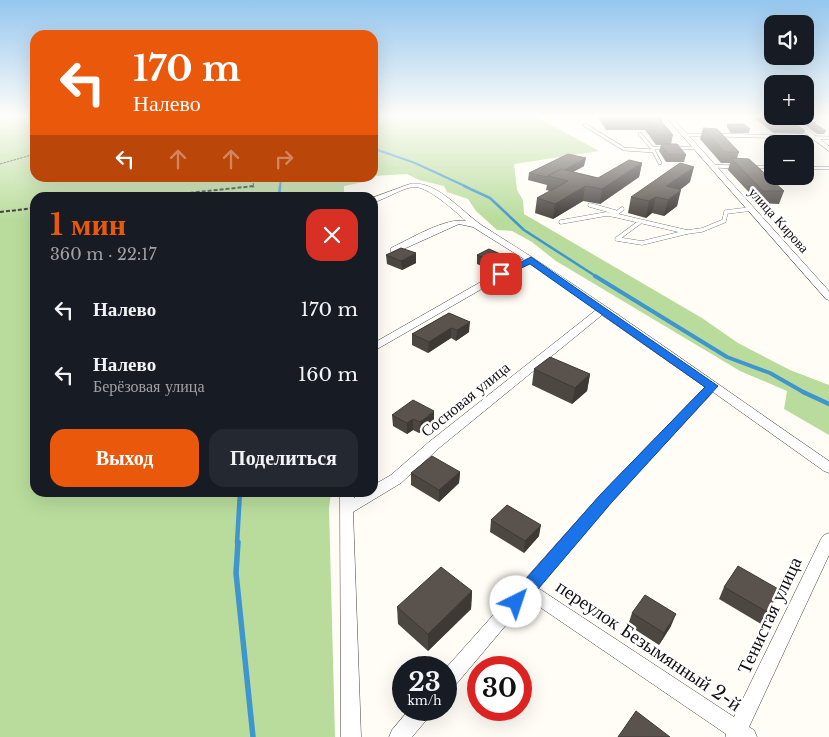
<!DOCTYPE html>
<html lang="ru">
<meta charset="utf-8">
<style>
body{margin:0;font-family:"Libre Baskerville",serif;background:#242831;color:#f1f3f6;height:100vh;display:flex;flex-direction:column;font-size:19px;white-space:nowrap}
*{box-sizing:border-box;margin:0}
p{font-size:16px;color:#9ea1a6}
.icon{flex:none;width:28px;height:28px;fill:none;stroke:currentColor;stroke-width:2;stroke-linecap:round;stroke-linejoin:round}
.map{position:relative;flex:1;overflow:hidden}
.panel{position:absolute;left:30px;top:192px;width:348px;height:305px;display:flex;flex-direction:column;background:#171b24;border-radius:15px;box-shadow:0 5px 20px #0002}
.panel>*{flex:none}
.banner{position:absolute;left:30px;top:30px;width:348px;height:152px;border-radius:15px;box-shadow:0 5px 20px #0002;background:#ea580c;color:#fff;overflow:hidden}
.buttons{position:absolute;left:764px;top:15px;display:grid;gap:10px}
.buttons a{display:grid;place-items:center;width:50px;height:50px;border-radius:10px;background:#171b24;box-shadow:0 5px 20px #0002;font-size:25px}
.speed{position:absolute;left:392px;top:656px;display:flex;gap:10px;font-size:25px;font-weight:700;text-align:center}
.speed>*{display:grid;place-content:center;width:65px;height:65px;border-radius:50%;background:#171b24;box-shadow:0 5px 20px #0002;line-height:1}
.speed small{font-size:12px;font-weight:400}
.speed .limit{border:8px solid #d22;background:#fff;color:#111}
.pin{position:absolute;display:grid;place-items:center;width:42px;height:42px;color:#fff;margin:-21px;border-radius:10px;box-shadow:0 2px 8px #0006}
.me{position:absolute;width:55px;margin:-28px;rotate:41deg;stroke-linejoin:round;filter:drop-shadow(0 0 4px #0008)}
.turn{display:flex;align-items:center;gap:18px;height:105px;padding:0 20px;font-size:22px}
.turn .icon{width:65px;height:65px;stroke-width:2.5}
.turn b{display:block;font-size:35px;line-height:42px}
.lanes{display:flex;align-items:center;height:48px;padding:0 20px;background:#0003;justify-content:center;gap:25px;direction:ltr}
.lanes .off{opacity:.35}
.round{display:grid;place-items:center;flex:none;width:52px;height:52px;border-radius:15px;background:#242831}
.headline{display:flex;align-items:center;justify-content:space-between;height:85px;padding:0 20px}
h1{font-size:30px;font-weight:800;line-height:38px;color:#ea580c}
.primary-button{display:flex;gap:10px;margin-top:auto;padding:10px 20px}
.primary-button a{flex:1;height:58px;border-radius:15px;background:#ea580c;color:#fff;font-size:20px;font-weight:800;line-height:58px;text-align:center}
.primary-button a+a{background:#242831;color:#f1f3f6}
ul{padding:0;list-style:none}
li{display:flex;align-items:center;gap:15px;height:65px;padding:0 20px}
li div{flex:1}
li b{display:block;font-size:19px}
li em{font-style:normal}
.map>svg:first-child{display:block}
.forest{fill:#b9dc9c}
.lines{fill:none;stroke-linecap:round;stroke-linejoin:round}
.stream-far4{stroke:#3f96cf;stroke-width:2}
.stream-far3{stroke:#3f96cf;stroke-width:2.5}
.stream-far2{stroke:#3f96cf;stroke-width:4}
.stream-far1{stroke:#3f96cf;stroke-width:4.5}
.stream{stroke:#3f96cf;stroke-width:5.5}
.lane-far1-casing{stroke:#444;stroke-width:4}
.lane-casing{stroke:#444;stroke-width:4.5}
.street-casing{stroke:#444;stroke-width:1}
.path-far1{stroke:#333;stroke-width:1;stroke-dasharray:2.5 1;stroke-linecap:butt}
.path{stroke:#333;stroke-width:2;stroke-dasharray:4 2;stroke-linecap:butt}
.lane-far1{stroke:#fff;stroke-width:3}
.lane{stroke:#fff;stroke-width:4}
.street{fill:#fff;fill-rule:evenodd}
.wall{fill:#4d4742}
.shaded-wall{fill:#3f3936}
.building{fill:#5a524d;stroke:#3f3936}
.route{fill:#1a73e8;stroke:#114b97}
.labels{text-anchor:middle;stroke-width:5;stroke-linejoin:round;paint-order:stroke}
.far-street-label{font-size:14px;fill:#111;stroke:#fff}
.street-label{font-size:16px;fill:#111;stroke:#fff}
.near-street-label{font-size:19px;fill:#111;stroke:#fff}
</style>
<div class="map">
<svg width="829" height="737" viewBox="0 0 829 737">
<rect width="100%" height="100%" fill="#fffdf5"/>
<!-- forest -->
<g class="forest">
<polygon points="0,117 35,117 35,178 363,178 363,182 344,186 344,197 35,198 35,492 331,493 329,508 335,737 0,737"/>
<polygon points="373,117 537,117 599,151 514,164 517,190 523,200 524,214 702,318 738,343 790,370 829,385 829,435 784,409 787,391 740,371 556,261 532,242 512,231 497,230 476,211 468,199 447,192 444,186 419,180 407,174 373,176"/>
</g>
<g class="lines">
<!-- stream-far4 -->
<g class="stream-far4">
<polyline points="372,148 415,163 467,187"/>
<polyline points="280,187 281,178"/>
</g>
<!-- stream-far3 -->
<g class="stream-far3">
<polyline points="464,186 490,198 524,230 597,277"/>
<polyline points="279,198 280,186"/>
</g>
<!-- stream-far2 -->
<polyline class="stream-far2" points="595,276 727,357 770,373 805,393"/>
<!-- stream-far1 -->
<g class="stream-far1">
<polyline points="803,392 829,404"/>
<polyline points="237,543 240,492"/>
</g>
<!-- stream -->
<polyline class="stream" points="238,542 236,573 253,737"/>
<!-- lane-far1 casing -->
<g class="lane-far1-casing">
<g id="lane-far1">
<polyline points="585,125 624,149 654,151"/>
<polyline points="640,134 652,148 696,148"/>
<polyline points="683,135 707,135"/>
<polyline points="716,135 829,138"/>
<polyline points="653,150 660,163"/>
<polyline points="712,166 735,167"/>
<polyline points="752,167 772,167"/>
<polyline points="805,168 829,168"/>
</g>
</g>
<!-- lane casing -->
<g class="lane-casing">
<g id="lane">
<polyline points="590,205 615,212"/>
<polyline points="622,209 614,215 687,232 702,230 724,221 726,212 751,209"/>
<polyline points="561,222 606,214 614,215"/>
<polyline points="640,222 617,239 642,243 687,232"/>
</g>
</g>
<!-- street casing -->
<g class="street-casing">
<g id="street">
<polygon points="666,117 672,117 829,291 829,300 826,299"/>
<polygon points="784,117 791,117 829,146 829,151"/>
<path d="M 410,184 C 437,179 464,215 486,228 C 603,301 715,383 829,461 L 829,473 L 824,471 L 713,392 L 611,502 L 538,588 L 734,717 L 821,539 L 824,535 L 829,533 L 829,555 L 749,727 L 754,730 L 757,737 L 726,737 L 726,734 L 528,599 L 453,688 L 446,691 L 446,668 L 601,494 L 705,387 L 602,315 L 439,448 L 401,483 L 353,512 L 361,737 L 341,737 L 340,492 L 354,492 L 354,498 L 362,492 L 372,492 L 372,486 L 391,475 L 429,442 L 596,310 L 530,263 L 520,267 L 372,352 L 372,344 L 514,263 L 524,259 L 473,227 L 459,224 L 397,252 L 391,252 L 391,248 C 410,239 446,217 466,221 C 456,212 427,185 413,187 C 400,189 386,199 372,203 L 372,198 Z"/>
<polygon points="409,710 432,710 429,717 412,737 389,737 392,730"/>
</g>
</g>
<!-- path-far1 -->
<g class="path-far1">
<polyline points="0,164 35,154"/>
<polyline points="252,187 254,187 252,178"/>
</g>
<!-- path -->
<g class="path">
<polyline points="142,198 254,186"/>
<polyline points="0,212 35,208"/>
</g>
<!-- lane-far1 -->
<use href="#lane-far1" class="lane-far1"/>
<!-- lane -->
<use href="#lane" class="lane"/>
<!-- street -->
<use href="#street" class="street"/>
</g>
<!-- wall -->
<g class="wall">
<polygon points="598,117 662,117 663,118 662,122 673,135 671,144 686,155 684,162 666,162 659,151 661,145 656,145 645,130 606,130"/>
<polygon points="754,117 787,117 805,131 803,134 773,133"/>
<polygon points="794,117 805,117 826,131 824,134 817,134"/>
<polygon points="727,124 750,129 749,133 731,133 727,127"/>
<polygon points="703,128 739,152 737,158 784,191 779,204 759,203 728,170 730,163 721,163 700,139"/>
<polygon points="788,137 814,144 813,147 805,147 805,144 790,144 786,141"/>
<polygon points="642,163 639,177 600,204 583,201 553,219 535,213 537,198 550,191 546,190 547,185 528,180 529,173 584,166 573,172 598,178"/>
<polygon points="690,182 680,190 677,206 664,216 652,213 646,218 628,213 631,197"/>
<polygon points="386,255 416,263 402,270 387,264"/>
<polygon points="477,255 505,256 504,265 493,271 477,264"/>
<polygon points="449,313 469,332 456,341 451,338 428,353 412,345 412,334"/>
<polygon points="534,369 590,374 587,391 572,404 532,385"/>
<polygon points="392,415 434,422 419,433 413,430 407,434 393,426"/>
<polygon points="460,472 459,483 439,502 411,485 411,473"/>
<polygon points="491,520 539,536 524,553 490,532"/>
<polygon points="724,587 780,590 761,624 719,599"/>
<polygon points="472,591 471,609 428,651 398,624 397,607"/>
<polygon points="632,613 671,626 659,645 628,625"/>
<polygon points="479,681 479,695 476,693 478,682"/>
<polygon points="497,710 515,710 508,719"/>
</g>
<!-- shaded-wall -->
<g class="shaded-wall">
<polygon points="586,158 584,166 560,179 551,177"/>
<polygon points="642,163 639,177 600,204 602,189"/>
<polygon points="694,167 690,182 666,199 666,186"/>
<polygon points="585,186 583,201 553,219 555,204"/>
<polygon points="681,190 677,206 664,216 668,200"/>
<polygon points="656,197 652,213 646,218 649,201"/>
<polygon points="416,253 416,263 402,270 401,261"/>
<polygon points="505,256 504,265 493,271 494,262"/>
<polygon points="470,322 469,332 456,341 457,330"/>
<polygon points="451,328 451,338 428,353 429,342"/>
<polygon points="590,374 587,391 572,404 575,388"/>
<polygon points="434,411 434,422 419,433 420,422"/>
<polygon points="413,419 413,430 407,434 407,423"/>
<polygon points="460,472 459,483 439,502 439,490"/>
<polygon points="541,525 539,536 524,553 525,541"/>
<polygon points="472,591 471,609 428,651 428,634"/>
<polygon points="676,614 671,626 659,645 664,633"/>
<polygon points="528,683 526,695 521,701 521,693"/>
<polygon points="509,710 515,710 508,719"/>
</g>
<!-- building -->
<g class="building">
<polygon points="605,117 662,117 663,118 658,118 673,135 658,135 647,121 607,121"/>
<polygon points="759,117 787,117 805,131 774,130"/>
<polygon points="799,117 805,117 826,131 818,131"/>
<polygon points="727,124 744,124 750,129 732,129"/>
<polygon points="703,128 717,129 739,152 724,152"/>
<polygon points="788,137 806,137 814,144 793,142"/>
<polygon points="661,144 677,144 686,155 668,154"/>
<polygon points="568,154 586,158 564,170 561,169 548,176 548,177 529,173"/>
<polygon points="731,158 749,159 784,191 763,191"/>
<polygon points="629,160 642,163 602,189 585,186 555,204 537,198 568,181 548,176 561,169 598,178"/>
<polygon points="680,163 694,167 666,186 681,190 668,200 656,197 649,201 631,197"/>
<polygon points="401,248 416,253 401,261 386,255"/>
<polygon points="489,249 505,256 494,262 477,255"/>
<polygon points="449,313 470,322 457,330 451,328 429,342 412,334"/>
<polygon points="550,357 590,374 575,388 534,369"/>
<polygon points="413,400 434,411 420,422 413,419 407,423 392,415"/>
<polygon points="432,456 460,472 439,490 411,473"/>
<polygon points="507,505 541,525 525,541 491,520"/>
<polygon points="738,566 780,590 767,612 724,587"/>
<polygon points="441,567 472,591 428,634 397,607"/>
<polygon points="645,595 676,614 664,633 632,613"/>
<polygon points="497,659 508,668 490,668"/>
<polygon points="521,678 528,683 521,693"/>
<polygon points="636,711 670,737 618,737"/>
</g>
<!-- sky -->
<linearGradient id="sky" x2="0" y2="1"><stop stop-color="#95c6ee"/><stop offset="0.53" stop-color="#fffefa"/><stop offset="1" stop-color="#fffefa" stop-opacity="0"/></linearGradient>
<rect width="829" height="220" fill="url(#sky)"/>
<!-- route -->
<polygon class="route" points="531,257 718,386 612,502 522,608 516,610 510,608 507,602 510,597 601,494 705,387 530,264 504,276 501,277 497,274"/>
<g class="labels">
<!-- far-street labels -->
<g class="far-street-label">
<text transform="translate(779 220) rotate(48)" y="5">улица Кирова</text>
</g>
<!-- street labels -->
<g class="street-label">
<text transform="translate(465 399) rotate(-39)" y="6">Сосновая улица</text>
</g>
<!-- near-street labels -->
<g class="near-street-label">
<text transform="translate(769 615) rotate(-65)" y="7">Тенистая улица</text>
<text transform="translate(649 645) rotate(34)" y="7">переулок Безымянный 2-й</text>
</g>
</g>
</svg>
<div class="buttons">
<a><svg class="icon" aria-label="sound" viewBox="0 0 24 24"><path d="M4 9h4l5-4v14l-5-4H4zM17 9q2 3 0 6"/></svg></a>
<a>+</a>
<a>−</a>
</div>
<div class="speed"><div>23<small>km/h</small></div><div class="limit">30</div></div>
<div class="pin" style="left:501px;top:274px;background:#d93025"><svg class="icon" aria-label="arrive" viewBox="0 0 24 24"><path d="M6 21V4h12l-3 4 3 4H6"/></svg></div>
<svg class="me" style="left:516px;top:602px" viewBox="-20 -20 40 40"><circle r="19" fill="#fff"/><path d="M0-13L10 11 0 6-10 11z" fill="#1a73e8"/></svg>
<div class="banner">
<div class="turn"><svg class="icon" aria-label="left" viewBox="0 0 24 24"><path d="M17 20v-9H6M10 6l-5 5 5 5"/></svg><div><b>170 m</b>Налево</div></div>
<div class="lanes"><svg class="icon" aria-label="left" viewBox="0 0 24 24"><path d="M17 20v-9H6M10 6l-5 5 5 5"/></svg><svg class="icon off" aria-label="ahead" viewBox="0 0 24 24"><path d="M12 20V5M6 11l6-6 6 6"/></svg><svg class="icon off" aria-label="ahead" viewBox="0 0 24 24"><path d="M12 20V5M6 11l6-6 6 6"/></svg><svg class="icon off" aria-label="right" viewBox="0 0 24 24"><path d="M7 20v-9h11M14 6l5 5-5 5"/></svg></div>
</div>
<section class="panel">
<div class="headline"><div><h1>1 мин</h1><p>360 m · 22:17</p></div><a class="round" style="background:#d93025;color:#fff"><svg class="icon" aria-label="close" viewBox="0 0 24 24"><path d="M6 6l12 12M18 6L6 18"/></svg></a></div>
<ul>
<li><svg class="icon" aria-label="left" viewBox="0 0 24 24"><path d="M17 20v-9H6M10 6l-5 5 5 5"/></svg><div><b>Налево</b></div><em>170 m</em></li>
<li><svg class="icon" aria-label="left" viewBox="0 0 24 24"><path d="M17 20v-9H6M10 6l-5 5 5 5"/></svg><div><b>Налево</b><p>Берёзовая улица</p></div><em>160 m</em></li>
</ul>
<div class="primary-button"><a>Выход</a><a>Поделиться</a></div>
</section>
</div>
